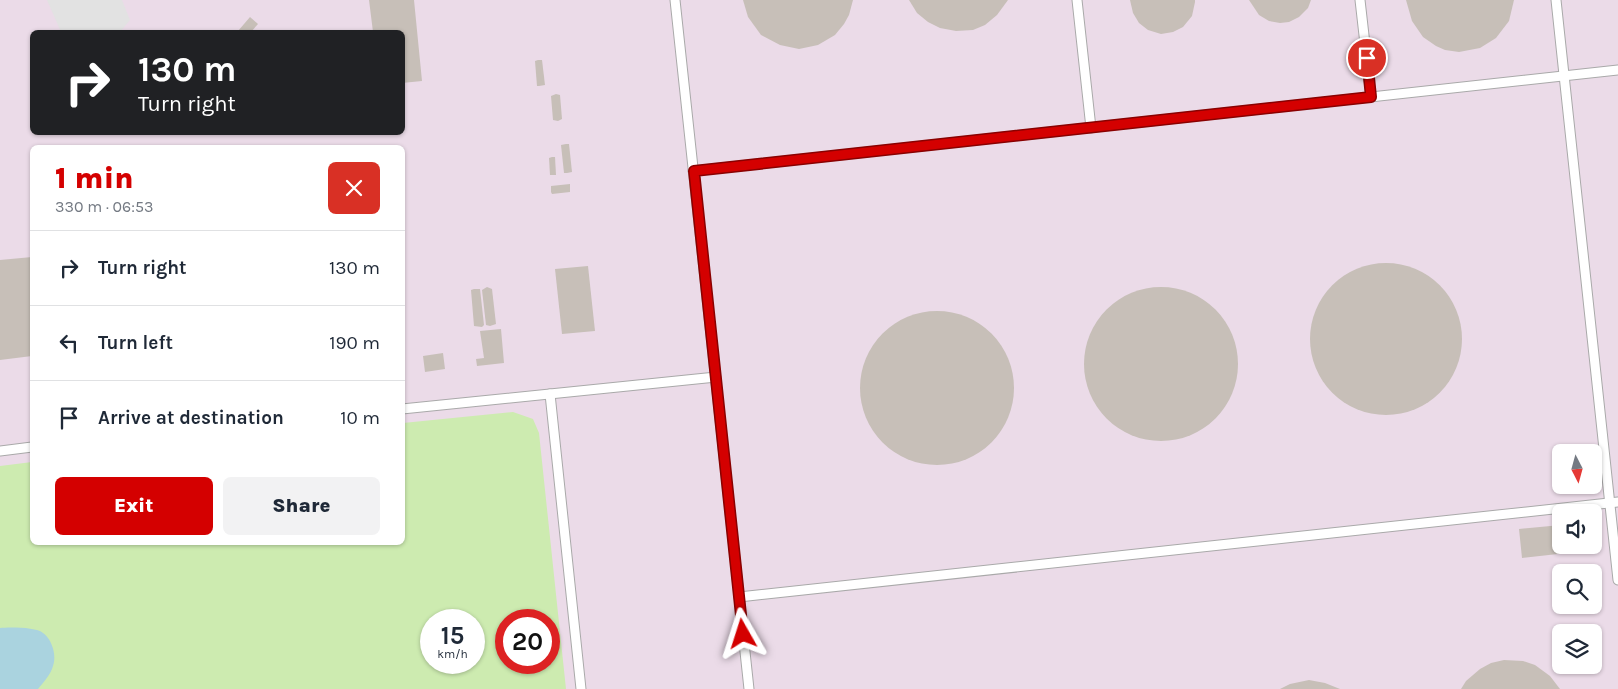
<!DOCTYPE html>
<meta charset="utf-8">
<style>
body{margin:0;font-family:Karla,sans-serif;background:#f2f2f3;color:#1f2937;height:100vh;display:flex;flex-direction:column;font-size:19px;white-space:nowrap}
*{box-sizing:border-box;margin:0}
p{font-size:16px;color:#747a83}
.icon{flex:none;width:28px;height:28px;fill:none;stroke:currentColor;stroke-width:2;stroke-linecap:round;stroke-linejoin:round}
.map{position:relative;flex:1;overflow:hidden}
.side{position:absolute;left:30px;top:145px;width:375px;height:400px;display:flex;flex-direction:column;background:#fff;border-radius:8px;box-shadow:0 1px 4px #0004}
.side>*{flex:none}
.guide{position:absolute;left:30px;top:30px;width:375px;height:105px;border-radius:8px;box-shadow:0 1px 4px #0004;background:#202124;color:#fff;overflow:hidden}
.needle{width:32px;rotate:174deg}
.tools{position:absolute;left:1552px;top:444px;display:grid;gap:10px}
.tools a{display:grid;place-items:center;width:50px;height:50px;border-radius:8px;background:#fff;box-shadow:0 1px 4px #0004;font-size:25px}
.speed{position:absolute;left:420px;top:609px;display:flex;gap:10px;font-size:25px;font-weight:700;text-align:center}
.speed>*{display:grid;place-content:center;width:65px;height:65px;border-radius:50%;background:#fff;box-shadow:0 1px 4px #0004;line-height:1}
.speed small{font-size:12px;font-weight:400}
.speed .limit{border:8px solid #d22;background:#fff;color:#111}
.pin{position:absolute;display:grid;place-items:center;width:42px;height:42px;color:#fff;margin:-21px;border:2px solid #fff;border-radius:50%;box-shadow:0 1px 5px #0007}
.me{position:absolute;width:55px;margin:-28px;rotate:354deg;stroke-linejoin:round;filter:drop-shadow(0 0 4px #0008)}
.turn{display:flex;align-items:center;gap:18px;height:105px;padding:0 25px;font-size:22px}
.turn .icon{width:65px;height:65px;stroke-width:2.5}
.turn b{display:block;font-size:35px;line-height:42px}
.round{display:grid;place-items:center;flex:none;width:52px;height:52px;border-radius:8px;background:#f2f2f3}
.head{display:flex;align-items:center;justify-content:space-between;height:85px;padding:0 25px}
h1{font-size:30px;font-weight:800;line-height:38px;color:#d40000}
.button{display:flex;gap:10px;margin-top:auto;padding:10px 25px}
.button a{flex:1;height:58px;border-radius:8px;background:#d40000;color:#fff;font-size:20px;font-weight:800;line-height:58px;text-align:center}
.button a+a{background:#f2f2f3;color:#1f2937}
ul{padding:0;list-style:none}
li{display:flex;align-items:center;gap:15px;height:75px;padding:0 25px;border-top:1px solid #e0e1e3}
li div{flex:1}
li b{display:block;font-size:19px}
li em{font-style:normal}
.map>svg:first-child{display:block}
.industrial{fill:#ebdbe8;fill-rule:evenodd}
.grass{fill:#cdebb0;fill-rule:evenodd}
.parking{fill:#e2e2e2}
.water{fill:#aad3df}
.building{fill:#c7bfb8}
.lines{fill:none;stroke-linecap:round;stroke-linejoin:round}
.lane-casing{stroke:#a9a9a9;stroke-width:11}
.lane{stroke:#fff;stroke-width:9}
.route-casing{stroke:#8a0000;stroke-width:12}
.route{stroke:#d40000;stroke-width:9}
</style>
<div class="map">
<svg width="1618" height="689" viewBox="0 0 1618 689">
<rect width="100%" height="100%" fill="#f2efe9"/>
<!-- industrial -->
<path class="industrial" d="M 0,0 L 1618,0 L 1618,689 L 0,689 ZM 32,32 L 402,32 L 402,132 L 32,132 ZM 32,148 L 402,148 L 402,542 L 32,542 ZM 1561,452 L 1594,452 L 1594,485 L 1561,485 ZM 1561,512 L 1594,512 L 1594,545 L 1561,545 ZM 1561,572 L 1594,572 L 1594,605 L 1561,605 ZM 431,620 L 474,620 L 474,662 L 431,662 ZM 506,620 L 549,620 L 549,662 L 506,662 ZM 1561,632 L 1594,632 L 1594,665 L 1561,665 Z"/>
<!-- grass -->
<path class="grass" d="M 513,412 L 533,419 L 539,433 L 566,689 L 0,689 L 0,466 L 32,462 L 32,542 L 402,542 L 403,423 ZM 431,620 L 474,620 L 474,662 L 431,662 ZM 506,620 L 549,620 L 549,662 L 506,662 Z"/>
<!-- parking -->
<polygon class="parking" points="47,0 122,0 130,20 120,32 61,32"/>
<!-- water -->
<path class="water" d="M 0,628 C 9,627 37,627 43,633 C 52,639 57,656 53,666 C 51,674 43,683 38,689 L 0,689 Z"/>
<!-- building -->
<g class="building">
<polygon points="369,0 414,0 422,81 402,83 402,32 373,32"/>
<polygon points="743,0 853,0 849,15 844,24 835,35 818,45 799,49 780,45 761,35 748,17"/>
<polygon points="909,0 1008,0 997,15 985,25 973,30 956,31 940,28 928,22 917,13"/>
<polygon points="1130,0 1195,0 1195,2 1192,16 1183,27 1173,32 1161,34 1148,30 1139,23 1133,13"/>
<polygon points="1249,0 1311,0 1308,8 1299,17 1289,22 1280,23 1269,21 1259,15"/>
<polygon points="1406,0 1514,0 1509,21 1496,38 1480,48 1459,52 1445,50 1436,46 1423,37 1412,21"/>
<polygon points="250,17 258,24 251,32 239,32 238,31"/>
<polygon points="538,60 542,60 545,85 539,86 537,86 535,61"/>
<polygon points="556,94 560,95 562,119 558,121 553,120 551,96"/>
<polygon points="566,144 569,144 572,172 567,173 564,173 561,145"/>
<polygon points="552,157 555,157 556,175 550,175 549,158"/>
<polygon points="570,184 570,192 552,194 551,192 551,186"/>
<polygon points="32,257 32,356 0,360 0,260"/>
<circle cx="1386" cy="339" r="76"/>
<polygon points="588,266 595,331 562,334 555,269"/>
<circle cx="1161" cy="364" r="77"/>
<polygon points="487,287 492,289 496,324 490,326 486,325 482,290"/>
<polygon points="474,289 480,289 484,325 482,327 474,326 471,290"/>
<circle cx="937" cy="388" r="77"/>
<polygon points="501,329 504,363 477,366 476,359 484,358 480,331"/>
<polygon points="443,353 445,369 425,372 423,356"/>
<polygon points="1561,525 1561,545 1585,545 1585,551 1522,558 1519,529"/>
<polygon points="1504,660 1523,661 1535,665 1550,676 1560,689 1461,689 1466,681 1480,669 1491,663"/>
<polygon points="1309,680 1325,683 1340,689 1280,689 1290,684"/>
</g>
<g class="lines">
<!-- lane casing -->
<g class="lane-casing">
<g id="lane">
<polyline points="675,0 749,689"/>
<polyline points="1077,0 1091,128"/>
<polyline points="1360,0 1371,97"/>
<polyline points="1556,0 1618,580"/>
<polyline points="693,171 1618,70"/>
<polyline points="550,394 581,689"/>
<polyline points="402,409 716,377"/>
<polyline points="0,451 32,447"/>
<polyline points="739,597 1618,502"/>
</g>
</g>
<!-- lane -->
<use href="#lane" class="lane"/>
</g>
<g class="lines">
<!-- route casing -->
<g class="route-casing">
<polyline id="route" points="743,634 694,171 1371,97 1367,58"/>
</g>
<!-- route -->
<use href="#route" class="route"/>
</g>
</svg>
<div class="tools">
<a><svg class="needle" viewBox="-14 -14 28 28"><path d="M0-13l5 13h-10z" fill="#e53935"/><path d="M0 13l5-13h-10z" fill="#747a83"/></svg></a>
<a><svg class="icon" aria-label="sound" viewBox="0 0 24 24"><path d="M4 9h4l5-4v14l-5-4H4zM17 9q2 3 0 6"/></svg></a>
<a><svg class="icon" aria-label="search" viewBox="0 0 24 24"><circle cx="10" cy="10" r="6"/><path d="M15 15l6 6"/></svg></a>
<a><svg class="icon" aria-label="layers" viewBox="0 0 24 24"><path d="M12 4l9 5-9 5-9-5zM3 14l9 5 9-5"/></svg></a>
</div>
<div class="speed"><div>15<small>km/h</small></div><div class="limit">20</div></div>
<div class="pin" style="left:1367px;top:58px;background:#d93025"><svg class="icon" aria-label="arrive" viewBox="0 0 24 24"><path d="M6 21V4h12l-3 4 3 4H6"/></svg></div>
<svg class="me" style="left:743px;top:634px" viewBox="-20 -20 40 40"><path d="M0-17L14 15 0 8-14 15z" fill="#d40000" stroke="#fff" stroke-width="4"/></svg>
<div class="guide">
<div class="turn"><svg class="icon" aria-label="right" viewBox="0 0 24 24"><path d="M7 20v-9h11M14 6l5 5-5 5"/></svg><div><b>130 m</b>Turn right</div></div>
</div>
<section class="side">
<div class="head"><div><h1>1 min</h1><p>330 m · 06:53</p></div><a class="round" style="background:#d93025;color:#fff"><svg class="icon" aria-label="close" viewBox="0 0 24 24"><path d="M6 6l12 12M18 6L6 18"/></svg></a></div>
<ul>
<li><svg class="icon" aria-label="right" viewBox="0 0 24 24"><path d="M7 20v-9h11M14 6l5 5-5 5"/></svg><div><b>Turn right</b></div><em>130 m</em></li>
<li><svg class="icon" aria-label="left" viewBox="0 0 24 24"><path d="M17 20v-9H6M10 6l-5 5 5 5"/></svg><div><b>Turn left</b></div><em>190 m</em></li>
<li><svg class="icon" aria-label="arrive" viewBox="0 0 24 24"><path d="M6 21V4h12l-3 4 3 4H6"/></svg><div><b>Arrive at destination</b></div><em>10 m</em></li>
</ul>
<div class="button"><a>Exit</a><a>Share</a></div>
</section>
</div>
